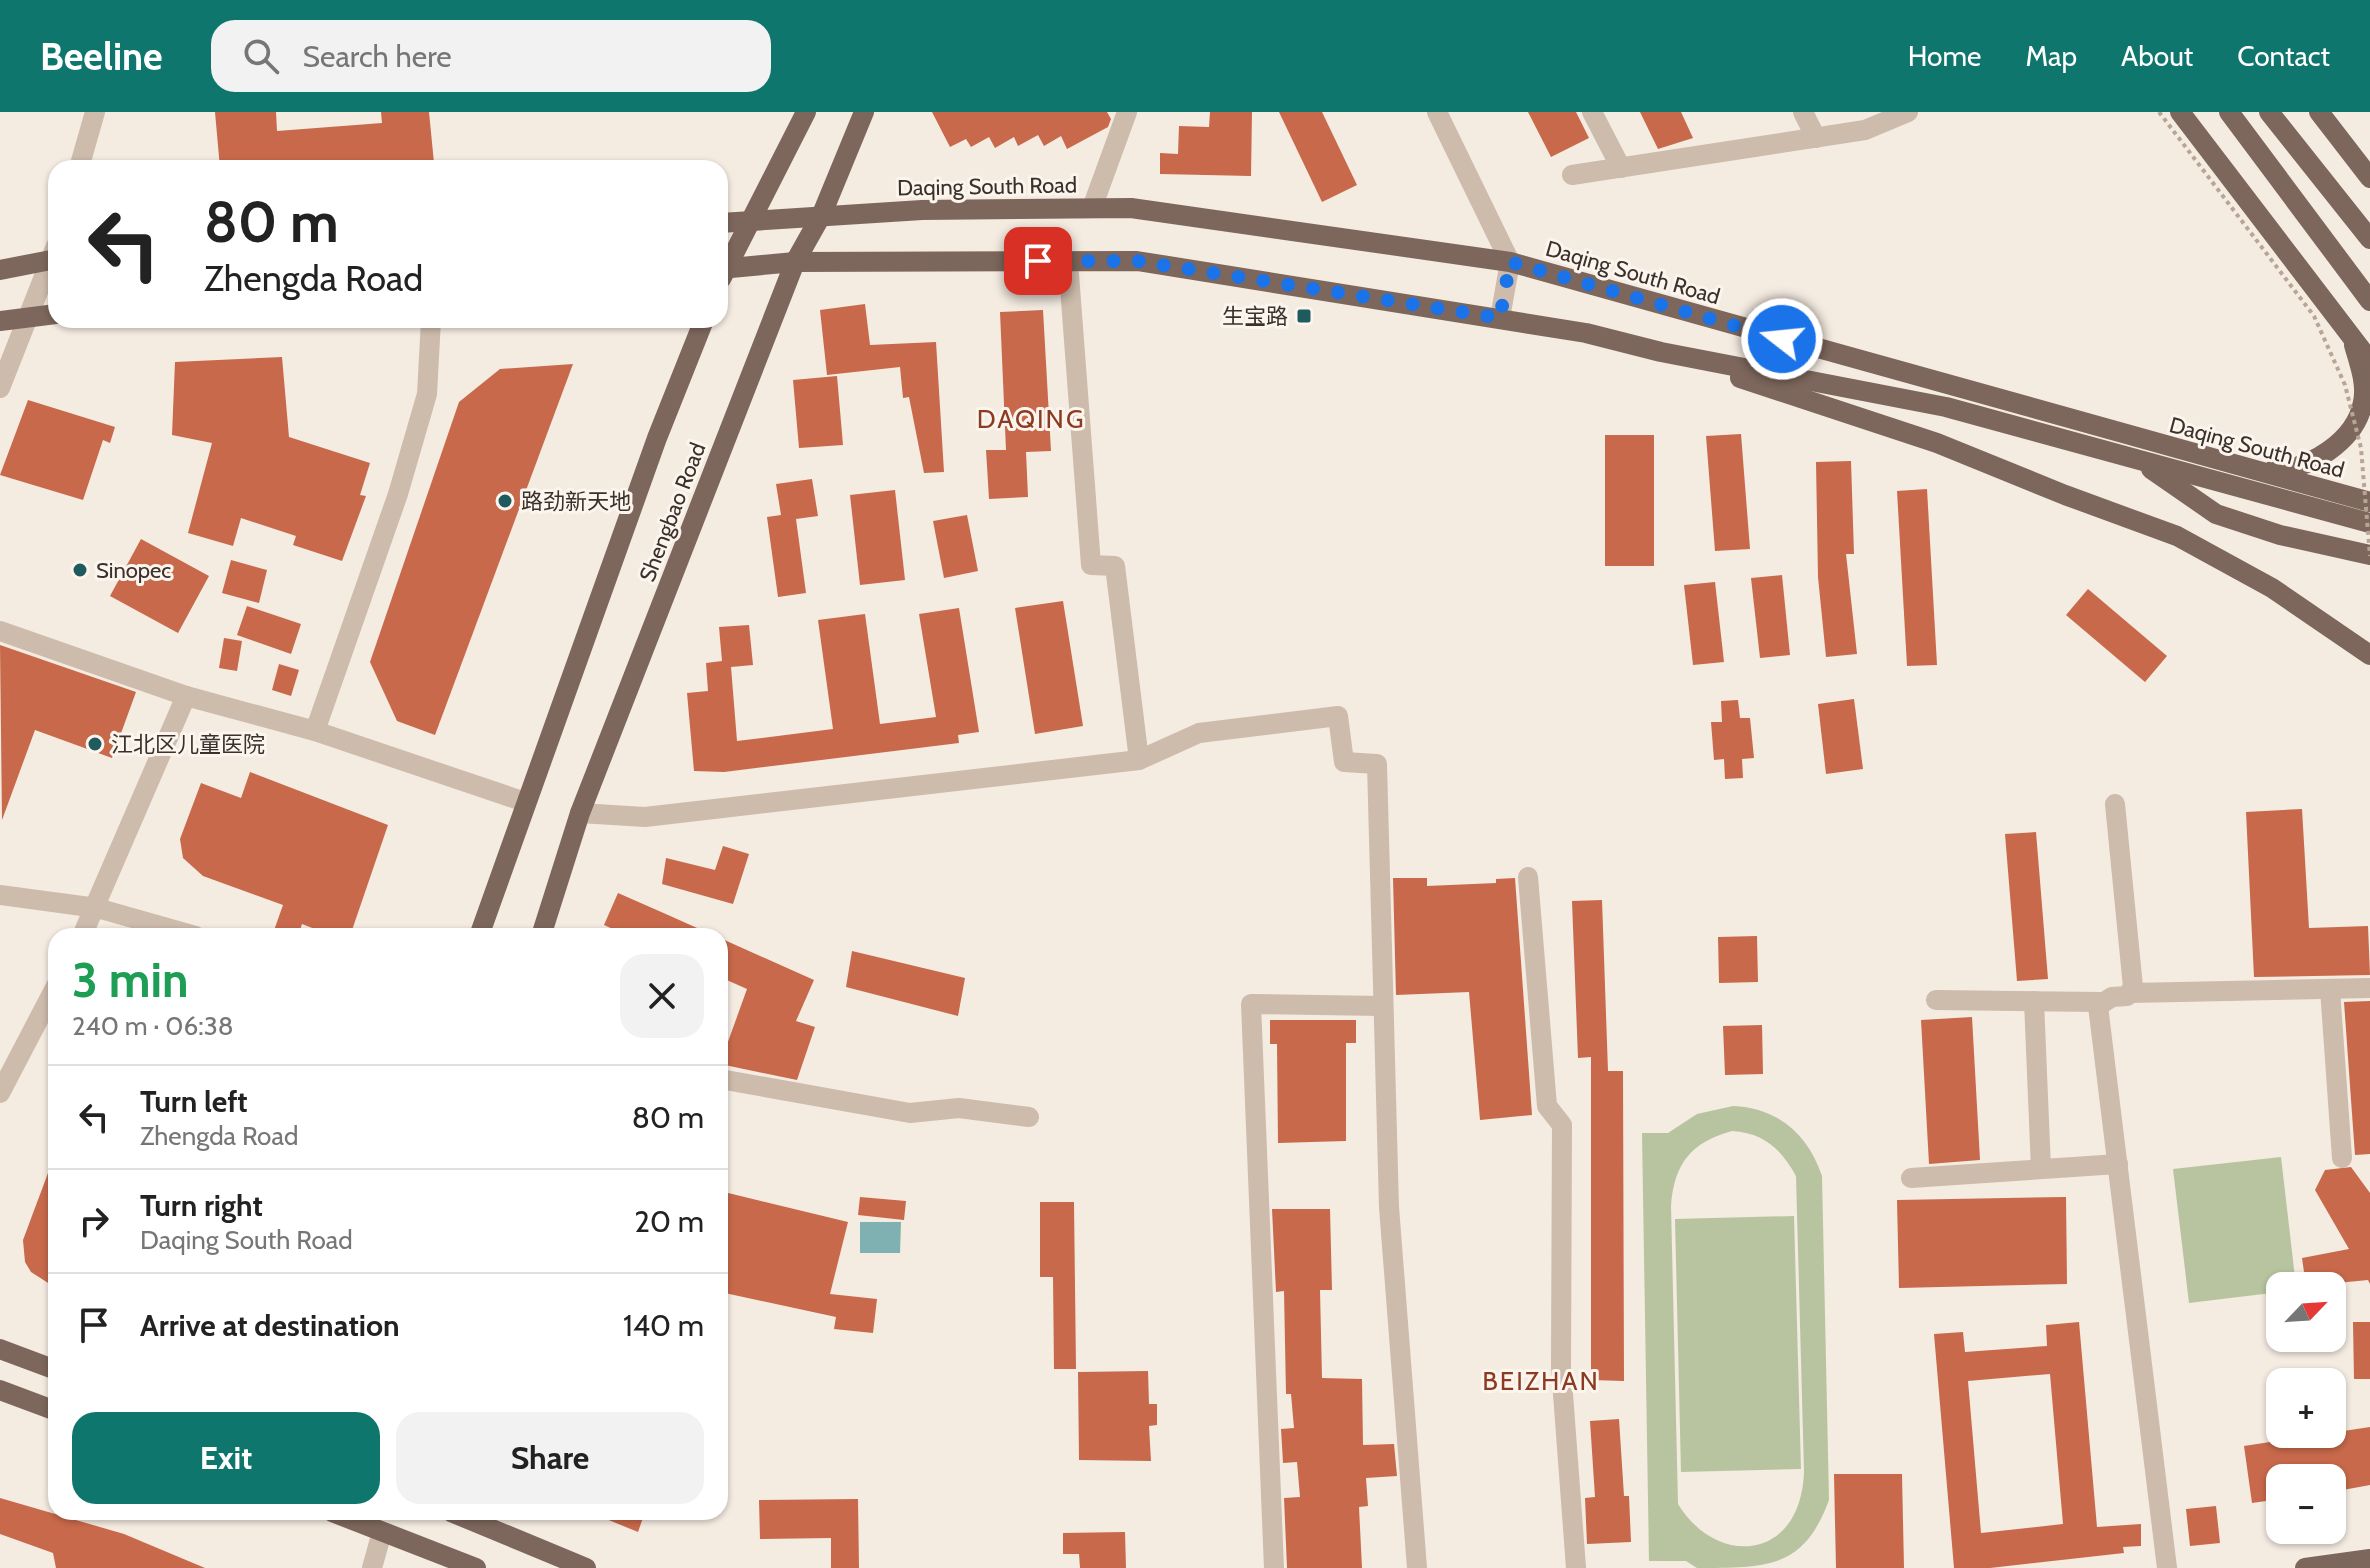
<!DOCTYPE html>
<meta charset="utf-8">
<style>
body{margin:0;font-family:Cabin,"Noto Sans SC",sans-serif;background:#f2f2f2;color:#222;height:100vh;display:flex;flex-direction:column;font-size:30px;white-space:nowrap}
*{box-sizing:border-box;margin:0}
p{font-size:26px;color:#767676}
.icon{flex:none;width:44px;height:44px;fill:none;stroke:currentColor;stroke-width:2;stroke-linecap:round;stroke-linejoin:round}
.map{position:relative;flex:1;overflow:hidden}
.drawer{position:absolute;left:48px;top:816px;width:680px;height:592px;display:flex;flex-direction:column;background:#fff;border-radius:24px;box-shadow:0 2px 6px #0004}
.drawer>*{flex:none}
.top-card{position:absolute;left:48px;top:48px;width:680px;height:168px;border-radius:24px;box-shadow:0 2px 6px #0004;background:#fff;color:#222;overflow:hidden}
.needle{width:52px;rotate:65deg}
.fabs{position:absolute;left:2266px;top:1160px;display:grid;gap:16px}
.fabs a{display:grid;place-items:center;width:80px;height:80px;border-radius:16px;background:#fff;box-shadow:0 2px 6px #0004;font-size:40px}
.pin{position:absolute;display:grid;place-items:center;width:68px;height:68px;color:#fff;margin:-34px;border-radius:16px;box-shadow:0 4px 12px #0006}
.me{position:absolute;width:88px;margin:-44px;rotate:286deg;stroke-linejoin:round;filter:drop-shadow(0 0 6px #0008)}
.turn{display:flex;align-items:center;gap:28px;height:168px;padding:0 24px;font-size:36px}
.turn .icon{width:104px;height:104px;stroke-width:2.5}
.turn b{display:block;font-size:56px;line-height:68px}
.round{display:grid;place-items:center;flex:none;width:84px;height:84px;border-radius:24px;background:#f2f2f2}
.head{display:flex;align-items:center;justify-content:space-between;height:136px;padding:0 24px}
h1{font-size:48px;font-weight:700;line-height:60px;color:#1e9e55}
.action{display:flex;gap:16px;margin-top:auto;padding:16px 24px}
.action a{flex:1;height:92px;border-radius:24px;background:#0f766e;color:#fff;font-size:32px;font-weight:700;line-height:92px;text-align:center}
.action a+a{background:#f2f2f2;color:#222}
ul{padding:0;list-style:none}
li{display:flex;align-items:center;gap:24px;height:104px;padding:0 24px;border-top:2px solid #e0e0e0}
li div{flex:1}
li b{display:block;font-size:30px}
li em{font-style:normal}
header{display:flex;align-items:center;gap:48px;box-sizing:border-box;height:112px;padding:0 40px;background:#0f766e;color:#fff}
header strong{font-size:38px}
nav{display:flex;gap:44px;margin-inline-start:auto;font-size:28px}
.search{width:560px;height:72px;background:#f2f2f2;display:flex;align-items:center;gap:20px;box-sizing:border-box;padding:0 28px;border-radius:24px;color:#767676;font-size:30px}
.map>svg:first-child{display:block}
.green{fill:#b8c4a0;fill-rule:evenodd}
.water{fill:#7fb0b2}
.building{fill:#c8694b;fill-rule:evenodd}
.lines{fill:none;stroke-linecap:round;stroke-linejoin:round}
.minor{stroke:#cdbbac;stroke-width:20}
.major{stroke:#7d675c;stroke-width:20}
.path-bridge{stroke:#b9a596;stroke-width:4;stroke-dasharray:4 4;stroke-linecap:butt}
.route{stroke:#1a73e8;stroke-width:14;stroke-dasharray:0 25.2}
.poi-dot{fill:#1f5a5e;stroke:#fbf5ee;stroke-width:3}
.labels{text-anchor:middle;stroke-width:6;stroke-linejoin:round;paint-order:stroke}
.street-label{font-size:22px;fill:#3b302b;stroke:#fbf5ee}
.poi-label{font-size:22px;fill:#3b302b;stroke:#fbf5ee;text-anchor:start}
.quarter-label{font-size:26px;letter-spacing:2px;fill:#8c3b22;stroke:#fbf5ee}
</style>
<header>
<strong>Beeline</strong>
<div class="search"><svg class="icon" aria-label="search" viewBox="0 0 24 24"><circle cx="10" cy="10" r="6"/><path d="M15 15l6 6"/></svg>Search here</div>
<nav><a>Home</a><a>Map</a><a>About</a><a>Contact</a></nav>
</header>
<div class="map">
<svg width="2370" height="1456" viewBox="0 0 2370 1456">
<rect width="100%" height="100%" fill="#f4ebe1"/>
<!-- green -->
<g class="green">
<path d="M 1733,994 C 1778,996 1808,1022 1822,1064 L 1829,1388 C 1804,1456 1769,1456 1697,1456 L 1686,1449 L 1649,1449 L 1642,1021 L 1668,1021 L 1697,1002 ZM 1732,1019 C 1764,1021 1781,1037 1796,1064 L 1804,1360 C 1801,1449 1717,1456 1678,1392 L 1671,1094 C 1674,1052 1691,1030 1732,1019 Z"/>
<polygon points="2281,1045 2296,1174 2280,1174 2280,1180 2189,1191 2173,1057"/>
<polygon points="1794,1104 1801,1357 1681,1360 1675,1107"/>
</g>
<!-- water -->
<polygon class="water" points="860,1110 901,1110 900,1141 860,1141"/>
<!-- building -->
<g class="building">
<polygon points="215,0 276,0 277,19 382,11 381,0 429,0 434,51 376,56 220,56"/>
<polygon points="932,0 1107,0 1111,7 1108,15 1067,37 1061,24 1044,34 1038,23 1018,34 1014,25 995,36 989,25 971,35 966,27 950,35"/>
<polygon points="1210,0 1252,0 1251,64 1160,62 1160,41 1178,42 1179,14 1209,15"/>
<polygon points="1279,0 1322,0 1357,73 1322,90"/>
<polygon points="1528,0 1576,0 1589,26 1551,45"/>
<polygon points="1640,0 1681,0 1693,26 1658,37"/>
<polygon points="865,192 870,233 936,230 944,360 924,361 909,285 903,286 900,255 827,263 820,198"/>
<polygon points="1043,198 1051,339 1026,340 1028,385 989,387 986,338 1006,338 1000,200"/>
<polygon points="282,245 289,325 370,351 360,383 366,384 342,449 293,433 296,424 241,406 233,434 188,421 212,331 172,323 175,250"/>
<polygon points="573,252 435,623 397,609 370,550 459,290 500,257"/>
<polygon points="837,264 843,333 799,336 793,268"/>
<polygon points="28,288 115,315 110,331 103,328 83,388 0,363"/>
<polygon points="1741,322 1750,437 1715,439 1706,324"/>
<rect x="1605" y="323" width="49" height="131"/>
<polygon points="1851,349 1854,442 1846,442 1857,542 1826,545 1818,465 1816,350"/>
<polygon points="812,367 818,404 796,407 806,481 778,485 767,405 781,403 776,372"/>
<polygon points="1927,377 1937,553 1907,554 1897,379"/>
<polygon points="895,378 905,468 860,473 850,383"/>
<polygon points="967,403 978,459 944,466 933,409"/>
<polygon points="141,427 209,464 178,521 110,484"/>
<polygon points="231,448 267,458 259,491 222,481"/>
<polygon points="1782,463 1790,543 1760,546 1751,466"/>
<polygon points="1715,470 1724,550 1693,553 1684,473"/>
<polygon points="2088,477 2167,544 2145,570 2066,503"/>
<polygon points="1063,489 1083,614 1035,622 1015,496"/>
<polygon points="247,494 301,512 291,542 237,523"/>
<polygon points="959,496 979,620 958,623 959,631 724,660 694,659 687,581 708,579 706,551 722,549 719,515 749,513 753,553 731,555 737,629 833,617 818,508 865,502 880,612 936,605 919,502"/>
<polygon points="224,526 242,529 237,559 219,556"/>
<polygon points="0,533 136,580 112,646 35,618 2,708"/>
<polygon points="279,552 299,558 291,584 272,578"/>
<polygon points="1854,587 1863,657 1826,662 1818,592"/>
<polygon points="1738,588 1740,606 1750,606 1754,646 1742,647 1743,666 1725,667 1724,647 1714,648 1711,610 1722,610 1721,589"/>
<polygon points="250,660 388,713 350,824 333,824 302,812 298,824 272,824 283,793 203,764 183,746 180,727 201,671 241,686"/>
<polygon points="2302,697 2309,816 2368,814 2370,863 2254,865 2246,700"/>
<polygon points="2036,720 2048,867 2017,869 2005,722"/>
<polygon points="723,734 749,742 733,792 662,772 666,746 715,758"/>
<polygon points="1393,766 1427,766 1427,774 1496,771 1496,767 1515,766 1532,1003 1480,1008 1469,880 1396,883"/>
<polygon points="618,781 668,803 715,824 628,824 604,813"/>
<polygon points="1602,788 1608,959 1623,959 1624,1269 1591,1268 1591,945 1578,946 1572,789"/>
<polygon points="1757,824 1758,870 1719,871 1718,825"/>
<polygon points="720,826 814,868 796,909 815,915 797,968 720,952 747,877 720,865"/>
<polygon points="852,839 965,866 958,904 846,875"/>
<polygon points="2370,889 2370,1042 2355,1043 2344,890"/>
<polygon points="1972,905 1980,1048 1929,1052 1921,908"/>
<polygon points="1270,908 1356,908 1356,931 1346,931 1346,1029 1278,1031 1277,932 1270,932"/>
<polygon points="1762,913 1763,962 1725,963 1723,914"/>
<polygon points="54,1045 56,1045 56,1176 31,1160 25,1150 23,1128"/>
<polygon points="2351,1055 2370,1081 2370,1172 2368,1168 2306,1174 2302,1146 2349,1137 2315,1078 2325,1058"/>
<polygon points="720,1079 848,1110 830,1182 877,1187 873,1221 834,1217 836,1205 720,1180"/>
<polygon points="860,1085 906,1089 904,1108 858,1103"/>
<polygon points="2066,1085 2067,1172 1899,1176 1897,1088"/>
<polygon points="1040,1090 1074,1090 1076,1257 1054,1257 1053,1165 1040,1165"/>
<polygon points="1272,1097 1330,1097 1332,1178 1320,1178 1322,1266 1362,1267 1363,1333 1394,1332 1397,1364 1366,1366 1368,1394 1359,1395 1362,1456 1287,1456 1284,1386 1300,1385 1297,1350 1283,1351 1281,1317 1294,1316 1291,1282 1286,1282 1284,1179 1276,1180"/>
<path d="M 2079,1210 L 2097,1415 L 2141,1412 L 2141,1434 L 2123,1435 L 2124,1441 L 1990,1456 L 1954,1456 L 1934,1222 L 1963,1220 L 1965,1240 L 2047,1234 L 2046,1213 ZM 2050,1262 L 2063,1412 L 1981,1421 L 1968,1269 Z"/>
<polygon points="2353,1210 2370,1210 2370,1267 2354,1267"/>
<polygon points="1148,1259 1149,1292 1157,1292 1157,1313 1149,1314 1151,1349 1079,1348 1078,1260"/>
<polygon points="1619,1307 1624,1384 1629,1384 1631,1430 1587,1432 1585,1386 1595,1385 1590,1309"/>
<polygon points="2370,1315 2370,1373 2332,1380 2332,1366 2280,1366 2280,1387 2252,1391 2244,1334"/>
<polygon points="1834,1362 1902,1362 1904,1456 1836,1456"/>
<polygon points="0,1386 124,1422 205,1456 56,1456 53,1441 0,1422"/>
<polygon points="858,1387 859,1456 831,1456 831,1426 760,1427 759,1388"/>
<polygon points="2216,1394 2220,1431 2190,1434 2186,1397"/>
<polygon points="589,1400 645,1400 638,1420"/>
<polygon points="1125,1420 1126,1456 1080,1456 1079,1442 1063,1442 1063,1421"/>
</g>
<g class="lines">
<!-- minor -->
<g class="minor">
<polyline points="1437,0 1510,150 1500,206"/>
<polyline points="1592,0 1621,56"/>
<polyline points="1803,0 1816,26"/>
<polyline points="79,56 95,0"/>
<polyline points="1572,63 1865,18 1908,0"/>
<polyline points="1092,96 1127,0"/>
<polyline points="1068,149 1091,453 1115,454 1139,648"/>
<polyline points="0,276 56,134"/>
<polyline points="0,519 186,584 315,619 398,382 427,282 431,208"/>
<polyline points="315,619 525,690"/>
<polyline points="2115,692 2133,875 2127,884 2112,885 2098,894 2167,1456"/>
<polyline points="580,701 645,705 1139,648 1199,621 1338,604 1344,650 1377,652 1389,1095 1417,1456"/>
<polyline points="1528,765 1547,994 1562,1013 1561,1255 1576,1456"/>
<polyline points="0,783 97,796 196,824"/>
<polyline points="82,824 186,584"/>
<polyline points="2330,877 2342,1046"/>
<polyline points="2130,881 2370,876"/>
<polyline points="1936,888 2101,890"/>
<polyline points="2034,889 2041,1057"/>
<polyline points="720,967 910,1001 959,996 1029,1005"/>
<polyline points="0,981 56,874"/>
<polyline points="1911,1066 2118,1052"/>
<polyline points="372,1456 382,1420"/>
<polyline points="1274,1456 1251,892 1382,894"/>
</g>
<!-- major -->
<g class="major">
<polyline points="2180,0 2370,249"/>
<polyline points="2229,0 2370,189"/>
<polyline points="2269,0 2370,127"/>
<polyline points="2319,0 2370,66"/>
<polyline points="720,111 922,98 1131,96 1510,150 2370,390"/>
<polyline points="720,157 795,150 1137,149 1586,221 1661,240 1946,295 2370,411"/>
<polyline points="0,158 56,147"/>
<polyline points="721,167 806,0"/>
<polyline points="0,209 56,202"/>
<polyline points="1740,266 1937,331 2065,383 2177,424 2272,476 2370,543"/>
<polyline points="2151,357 2216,402 2280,423 2370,443"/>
<path d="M 2272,359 C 2309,358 2356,329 2363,290 C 2367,271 2359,251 2354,233"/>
<polyline points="479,824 657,326 704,208"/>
<polyline points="541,824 580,701 795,150 822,102 864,0"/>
<polyline points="0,1237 56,1258"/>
<polyline points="0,1278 56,1299"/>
<polyline points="332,1400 476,1456"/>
<polyline points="451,1400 586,1456"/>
<polyline points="2305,1456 2370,1447"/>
</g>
<!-- path-bridge -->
<polyline class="path-bridge" points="2159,0 2314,204 2345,273 2361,336 2370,444"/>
</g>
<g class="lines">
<!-- route -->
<polyline class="route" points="1038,149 1137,149 1500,206 1510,150 1782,227"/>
</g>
<!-- markers -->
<g class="poi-dot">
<rect x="1296" y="196" width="16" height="16" rx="4"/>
<circle cx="505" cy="389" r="8"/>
<circle cx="80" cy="458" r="8"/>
<circle cx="95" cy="632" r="8"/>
</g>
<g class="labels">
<!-- street labels -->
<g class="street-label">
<text transform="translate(987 74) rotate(-1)" y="8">Daqing South Road</text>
<text transform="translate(1633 160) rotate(16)" y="8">Daqing South Road</text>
<text transform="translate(2257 335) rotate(15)" y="8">Daqing South Road</text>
<text transform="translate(672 400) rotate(-69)" y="8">Shengbao Road</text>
</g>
<!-- poi labels -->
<g class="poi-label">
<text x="1288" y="212" text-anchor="end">生宝路</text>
<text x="521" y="397">路劲新天地</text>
<text x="96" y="466">Sinopec</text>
<text x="111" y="640">江北区儿童医院</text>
</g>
<!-- quarter labels -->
<g class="quarter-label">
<text x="1031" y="316">DAQING</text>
<text x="1541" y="1278">BEIZHAN</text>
</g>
</g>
</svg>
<div class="fabs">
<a><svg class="needle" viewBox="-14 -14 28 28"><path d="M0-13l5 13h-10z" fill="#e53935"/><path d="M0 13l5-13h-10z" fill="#767676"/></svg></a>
<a>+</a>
<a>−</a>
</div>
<div class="pin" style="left:1038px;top:149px;background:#d93025"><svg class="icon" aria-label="arrive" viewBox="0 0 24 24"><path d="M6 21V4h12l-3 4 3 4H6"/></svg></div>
<svg class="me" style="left:1782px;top:227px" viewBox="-20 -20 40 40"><circle r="17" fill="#1a73e8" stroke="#fff" stroke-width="3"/><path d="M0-11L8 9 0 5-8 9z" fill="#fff"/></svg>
<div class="top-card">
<div class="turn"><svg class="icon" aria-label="left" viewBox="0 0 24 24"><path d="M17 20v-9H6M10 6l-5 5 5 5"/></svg><div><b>80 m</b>Zhengda Road</div></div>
</div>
<section class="drawer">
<div class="head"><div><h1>3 min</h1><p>240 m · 06:38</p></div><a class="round"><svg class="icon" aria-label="close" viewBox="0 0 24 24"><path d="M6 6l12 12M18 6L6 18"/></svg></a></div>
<ul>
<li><svg class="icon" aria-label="left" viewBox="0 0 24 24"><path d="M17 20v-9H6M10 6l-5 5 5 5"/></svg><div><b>Turn left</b><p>Zhengda Road</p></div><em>80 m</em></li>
<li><svg class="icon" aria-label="right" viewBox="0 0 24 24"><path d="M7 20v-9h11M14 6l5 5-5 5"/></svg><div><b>Turn right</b><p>Daqing South Road</p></div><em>20 m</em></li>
<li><svg class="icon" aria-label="arrive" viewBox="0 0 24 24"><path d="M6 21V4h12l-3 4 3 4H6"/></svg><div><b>Arrive at destination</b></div><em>140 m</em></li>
</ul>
<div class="action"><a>Exit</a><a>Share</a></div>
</section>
</div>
